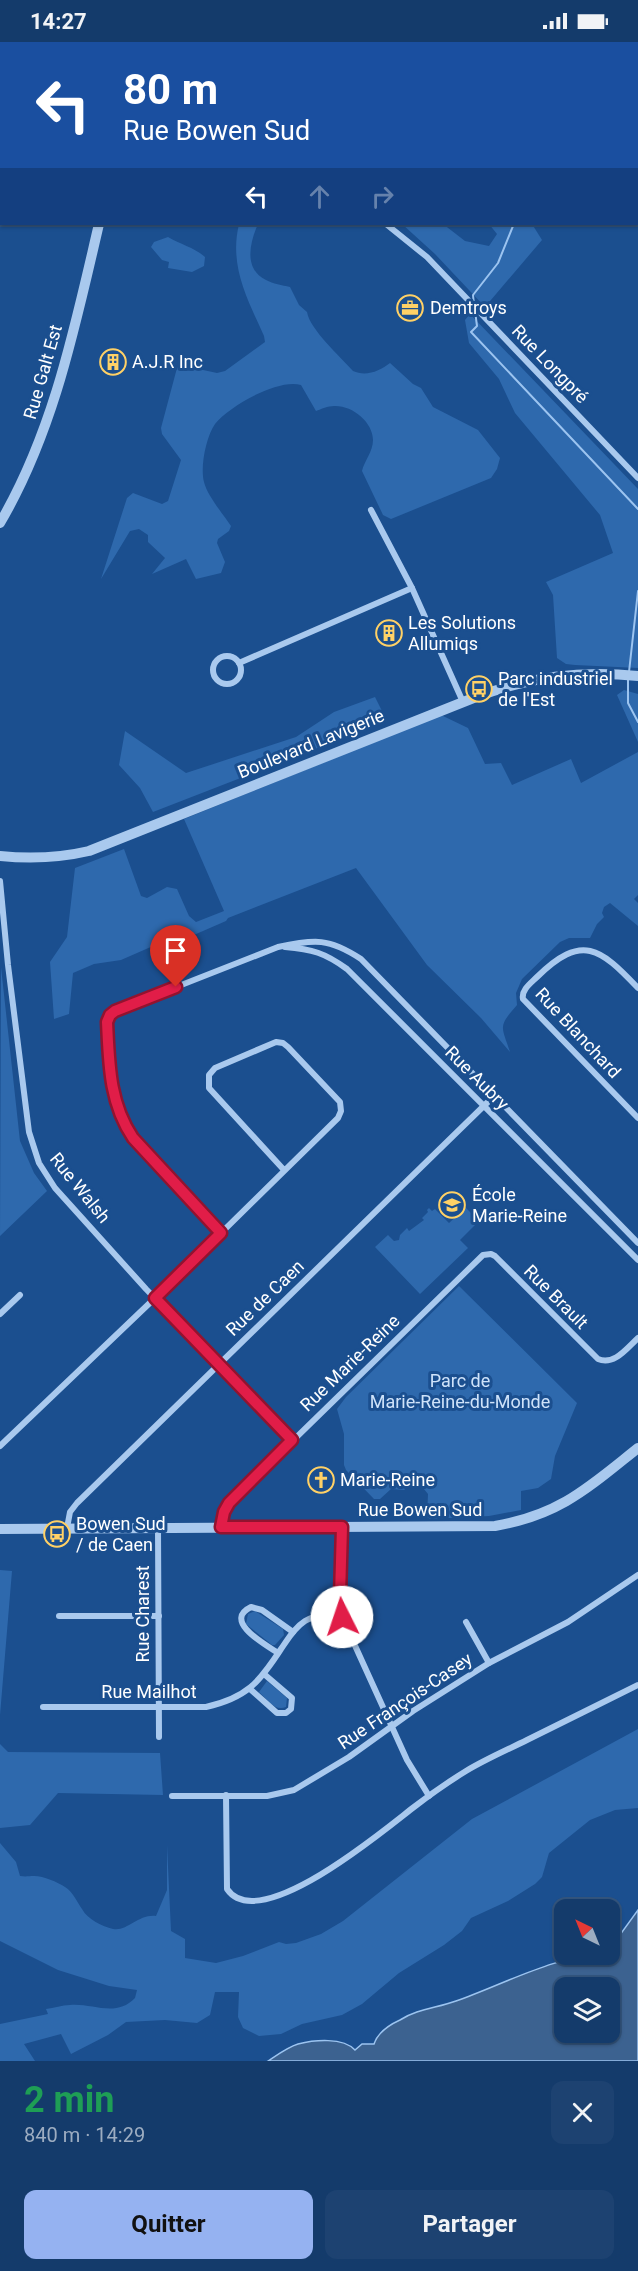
<!DOCTYPE html>
<html lang="fr">
<meta charset="utf-8">
<style>
body{margin:0;font-family:Roboto,sans-serif;background:#1d4271;color:#f1f3f6;height:100vh;display:flex;flex-direction:column;font-size:22px;white-space:nowrap}
*{box-sizing:border-box;margin:0}
p{font-size:20px;color:#9dadc1}
.icon{flex:none;width:33px;height:33px;fill:none;stroke:currentColor;stroke-width:2;stroke-linecap:round;stroke-linejoin:round}
.map{position:relative;height:2019px;overflow:hidden}
.side{display:flex;flex-direction:column;background:#143b6b;flex:1}
.side>*{flex:none}
.hud{position:absolute;left:0px;top:0px;width:639px;height:183px;box-shadow:0 2px 4px #0004,0 0 0 2px #33557e;background:#1a4fa0;color:#fff;overflow:hidden}
.needle{width:39px;rotate:317deg}
.fabs{position:absolute;left:554px;top:1857px;display:grid;gap:12px}
.fabs a{display:grid;place-items:center;width:66px;height:66px;border-radius:12px;background:#143b6b;box-shadow:0 2px 4px #0004,0 0 0 2px #33557e;font-size:30px}
.pin{position:absolute;display:grid;place-items:center;width:51px;height:51px;color:#fff;margin:-62px -26px;border-radius:50% 50% 50% 0;rotate:-45deg;box-shadow:0 0 6px #0007}
.pin .icon{rotate:45deg}
.me{position:absolute;width:66px;margin:-33px;rotate:356deg;stroke-linejoin:round;filter:drop-shadow(0 0 4px #0008)}
.turn{display:flex;align-items:center;gap:21px;height:126px;padding:0 24px;font-size:27px}
.turn .icon{width:78px;height:78px;stroke-width:2.5}
.turn b{display:block;font-size:42px;line-height:51px}
.lanes{display:flex;align-items:center;height:57px;padding:0 24px;background:#0003;justify-content:center;gap:30px;direction:ltr}
.lanes .off{opacity:.35}
.round{display:grid;place-items:center;flex:none;width:63px;height:63px;border-radius:12px;background:#1d4271}
.summary{display:flex;align-items:center;justify-content:space-between;height:102px;padding:0 24px}
h1{font-size:36px;font-weight:700;line-height:45px;color:#1e9e55}
.cta{display:flex;gap:12px;margin-top:auto;padding:12px 24px}
.cta a{flex:1;height:69px;border-radius:12px;background:#95b2f1;color:#111;font-size:24px;font-weight:700;line-height:69px;text-align:center}
.cta a+a{background:#1d4271;color:#f1f3f6}
.status{display:flex;justify-content:space-between;align-items:center;height:42px;padding:0 30px;background:#143b6b;direction:ltr}
.status svg{height:16px;fill:currentColor}
.map>svg:first-child{display:block}
.green{fill:#2e69ad}
.water{fill:#3c6290;stroke:#9cc4f0;stroke-width:1.5;fill-rule:evenodd}
.lines{fill:none;stroke-linecap:round;stroke-linejoin:round}
.stream{stroke:#9cc4f0;stroke-width:2}
.minor{stroke:#a9c9ee;stroke-width:6}
.tertiary{stroke:#a9c9ee;stroke-width:10}
.route-casing{stroke:#92132f;stroke-width:15}
.route{stroke:#e11d48;stroke-width:10}
.labels{text-anchor:middle;stroke-width:6;stroke-linejoin:round;paint-order:stroke}
.poi-label{font-size:18px;fill:#fff;stroke:#1b4f8f;text-anchor:start}
.street-label{font-size:18px;fill:#fff;stroke:#1b4f8f}
.park-label{font-size:18px;fill:#cfe3fa;stroke:#1b4f8f}
</style>
<div class="status"><b>14:27</b><svg viewBox="0 0 49 12"><path d="M0 12V9h3v3zM5 12V6h3v6zM10 12V3h3v9zM15 12V0h3v12zM26 1h20v11H26zM47 4h2v5h-2z"/></svg></div>
<div class="map">
<svg width="638" height="2019" viewBox="0 0 638 2019">
<rect width="100%" height="100%" fill="#1b4f8f"/>
<!-- green -->
<g class="green">
<polygon points="34,0 130,0 34,1"/>
<polygon points="333,0 638,0 638,28 638,2"/>
<path d="M 239,182 L 258,182 C 250,200 243,227 266,238 C 273,242 282,243 290,245 L 299,263 L 307,270 C 310,288 341,315 353,329 C 366,335 380,329 390,321 L 413,342 L 421,346 L 433,365 L 478,388 L 500,416 L 497,427 L 491,436 L 391,477 L 383,473 L 362,429 C 364,419 373,410 373,398 C 373,380 352,363 334,364 C 328,364 321,367 316,369 L 301,343 C 279,336 229,364 215,382 C 206,395 200,425 204,440 C 207,453 223,472 231,484 L 229,489 L 218,497 L 217,501 L 225,520 L 221,531 L 196,537 L 186,517 L 152,532 L 165,516 L 148,500 L 148,493 L 139,487 L 130,489 L 101,537 L 127,456 L 133,451 L 162,462 L 168,459 L 181,418 L 162,392 L 161,386 L 177,326 L 180,323 L 217,331 L 225,329 L 265,300 L 264,294 C 247,256 229,224 239,182 Z"/>
<polygon points="402,182 443,182 465,199 489,204 497,192 489,182 532,182 542,198 485,265 435,212"/>
<path d="M 168,195 C 180,202 195,206 205,215 L 204,224 L 192,230 L 168,226 L 169,220 L 162,218 L 151,205 L 154,200 Z"/>
<polygon points="470,272 638,447 638,626 575,623 566,622 557,616 553,553 546,540 613,511 600,473 515,371 499,337 469,301 465,278"/>
<polygon points="624,648 638,652 638,700 617,653"/>
<polygon points="375,655 387,679 153,770 140,746 119,723 125,689 186,731 296,695 334,670"/>
<path d="M 441,673 L 468,686 L 485,722 L 501,721 L 512,743 L 571,717 L 581,741 L 638,710 L 638,853 L 634,857 L 638,861 L 638,884 L 610,861 L 604,865 L 602,871 L 604,875 L 597,882 L 590,896 L 569,896 L 560,900 L 522,937 L 516,951 L 517,963 C 498,985 501,983 510,1010 L 481,976 L 427,923 L 356,826 L 228,876 L 226,879 L 157,909 L 153,904 L 121,918 L 94,922 L 73,931 L 69,972 L 54,977 L 50,920 L 67,895 L 75,826 L 124,807 L 141,854 L 147,856 L 167,845 L 177,847 L 189,874 L 196,880 L 224,869 L 184,777 Z"/>
<polygon points="1,925 20,1099 34,1131 47,1149 0,1194"/>
<polygon points="460,1160 479,1179 460,1198 468,1206 420,1252 375,1205 388,1193 394,1199 399,1198 400,1193 407,1186 409,1189 424,1178 422,1176 428,1170 427,1168 429,1166 432,1169 435,1167 449,1181 460,1171 455,1166"/>
<polygon points="459,1244 577,1361 555,1414 551,1437 538,1446 521,1449 521,1468 489,1474 430,1477 427,1475 428,1452 419,1441 415,1440 404,1448 391,1447 380,1457 374,1457 346,1428 344,1423 344,1392 337,1367 346,1355"/>
<polygon points="0,1528 12,1529 0,1673"/>
<polygon points="255,1569 283,1587 284,1593 275,1603 272,1603 246,1582 248,1572"/>
<path d="M 267,1639 L 287,1656 L 286,1665 C 275,1670 267,1657 259,1650 Z"/>
<path d="M 638,1687 L 638,1766 L 615,1768 L 590,1778 L 549,1811 L 542,1835 L 535,1842 L 508,1859 L 471,1876 L 462,1889 L 444,1903 L 399,1931 L 362,1962 L 342,1973 L 302,1982 L 281,1992 L 259,1994 L 243,1986 L 238,1975 L 239,1950 L 215,1950 L 210,1973 L 197,1981 L 165,1978 L 126,1980 L 108,1993 L 71,2012 L 61,1992 L 24,2002 L 35,2019 L 0,2019 L 0,1982 L 48,1972 L 46,1967 C 54,1966 62,1963 70,1963 C 93,1961 116,1976 135,1956 L 137,1948 L 109,1944 L 58,1928 L 0,1899 L 0,1801 L 16,1820 L 20,1834 C 26,1835 29,1834 34,1834 C 44,1834 57,1840 65,1845 C 73,1850 77,1860 82,1867 C 88,1878 102,1884 113,1887 C 127,1890 138,1872 156,1874 L 167,1848 L 167,1803 L 171,1889 L 185,1897 L 185,1916 L 216,1921 L 243,1914 L 279,1900 L 286,1902 L 296,1901 L 321,1892 L 343,1879 L 472,1777 Z"/>
<polygon points="0,1702 8,1710 160,1711 163,1753 58,1751 30,1783 0,1786"/>
</g>
<!-- water -->
<path class="water" d="M 638,1868 L 638,2019 L 268,2019 C 277,2013 288,2005 298,2002 C 314,1998 343,1995 355,2008 L 362,2002 L 374,2002 C 378,1990 389,1983 400,1978 C 417,1967 437,1966 456,1959 C 505,1942 557,1912 609,1912 L 609,1908 ZM 564,1946 L 609,1946 L 609,1990 L 564,1990 Z"/>
<g class="lines">
<!-- stream -->
<g class="stream">
<polyline points="425,0 425,2"/>
<polyline points="474,263 473,253 498,221 513,184 511,182"/>
<polyline points="475,269 477,284 471,290 638,467"/>
<polyline points="629,630 638,549"/>
<polyline points="628,635 628,661 638,680"/>
</g>
<!-- minor -->
<g class="minor">
<polyline points="0,20 2,22"/>
<polyline points="0,39 2,38"/>
<polyline points="386,182 427,215 638,436"/>
<polyline points="371,468 412,546 463,660"/>
<circle cx="227" cy="628" r="14"/>
<polyline points="239,621 412,546"/>
<polyline points="0,839 8,923 29,1090 39,1121 55,1146 146,1247 292,1398"/>
<path d="M 285,905 C 312,907 325,911 347,927 L 638,1218"/>
<path d="M 638,946 C 600,906 582,891 537,935 C 531,941 521,948 523,957 L 638,1076"/>
<path d="M 221,1191 L 133,1096 C 109,1061 109,1020 107,980 L 109,973 L 115,969 L 278,905 C 315,897 329,896 361,917 L 638,1201"/>
<polyline points="0,1272 20,1253"/>
<polyline points="0,1404 155,1256 338,1076 341,1069 340,1060 288,1005 283,1001 276,1000 215,1026 209,1033 209,1046 284,1128"/>
<polyline points="158,1485 159,1695"/>
<polyline points="342,1485 340,1554 342,1575 407,1718 429,1754"/>
<polyline points="67,1486 70,1470 77,1461 494,1054"/>
<path d="M 221,1486 L 224,1470 L 229,1461 L 483,1213 L 491,1212 L 495,1214 L 598,1317 C 614,1324 627,1306 638,1296"/>
<polyline points="59,1574 159,1574"/>
<polyline points="466,1580 489,1621"/>
<path d="M 278,1611 C 266,1603 222,1579 251,1565 L 262,1568 L 293,1590"/>
<polyline points="250,1647 277,1671 286,1671 291,1667 292,1656 264,1632"/>
<path d="M 43,1665 L 206,1665 C 246,1656 259,1641 281,1607 C 288,1597 294,1586 305,1579 C 315,1573 329,1571 341,1568"/>
<path d="M 226,1753 L 227,1847 C 259,1894 384,1788 414,1765 C 431,1752 448,1740 466,1729 C 486,1717 507,1708 527,1698 C 564,1680 601,1661 638,1643"/>
<polyline points="172,1754 267,1754 294,1748 349,1715 413,1669 489,1621 568,1580 638,1533"/>
</g>
<!-- tertiary -->
<g class="tertiary">
<polyline points="142,2 143,0"/>
<path d="M 0,481 C 54,389 75,284 99,182"/>
<path d="M 0,814 C 30,817 59,816 89,809 L 476,655 C 531,635 579,628 638,634"/>
<path d="M 0,1487 L 495,1484 C 560,1473 589,1445 638,1406"/>
</g>
</g>
<g class="lines">
<!-- route casing -->
<g class="route-casing">
<path id="route" d="M 176,945 L 115,969 L 110,973 L 107,980 C 109,1020 109,1061 133,1096 L 221,1191 L 155,1256 L 292,1398 L 229,1461 L 224,1470 L 221,1485 L 342,1485 L 340,1554 L 342,1575"/>
</g>
<!-- route -->
<use href="#route" class="route"/>
</g>
<!-- icons -->
<defs>
<g id="office-ring" transform="scale(1.35)"><circle r="9.5" fill="#1b4f8f" stroke="#ffd166" stroke-width="1.5"/><path d="M-6-3h4V-5.5h4V-3h4V5H-6ZM-1-4.5V-3h2v-1.5ZM-6 0V1H6V0Z" fill="#ffd166"/></g>
<g id="building-ring" transform="scale(1.35)"><circle r="9.5" fill="#1b4f8f" stroke="#ffd166" stroke-width="1.5"/><path d="M-4-6H4V6H1V3H-1V6H-4ZM-2.5-4.3h1.7v1.8h-1.7ZM.8-4.3h1.7v1.8H.8ZM-2.5-1h1.7V.8h-1.7ZM.8-1h1.7V.8H.8Z" fill="#ffd166"/></g>
<g id="bus-ring" transform="scale(1.35)"><circle r="9.5" fill="#1b4f8f" stroke="#ffd166" stroke-width="1.5"/><path d="M-5-6H5V4H4V6H2V4H-2V6H-4V4H-5ZM-3.5-4V0h7V-4ZM-3.5 1.2v1.5H-2V1.2ZM2 1.2v1.5H3.5V1.2Z" fill="#ffd166"/></g>
<g id="school-ring" transform="scale(1.35)"><circle r="9.5" fill="#1b4f8f" stroke="#ffd166" stroke-width="1.5"/><path d="M0-5L7-2L0 1L-7-2ZM-4 1L0 2.5L4 1V4Q0 6-4 4Z" fill="#ffd166"/></g>
<g id="church-ring" transform="scale(1.35)"><circle r="9.5" fill="#1b4f8f" stroke="#ffd166" stroke-width="1.5"/><path d="M-1.2-6h2.4v3.5h3.3v2.4h-3.3V6h-2.4V-.1h-3.3v-2.4h3.3Z" fill="#ffd166"/></g>
</defs>
<g fill-rule="evenodd">
<use href="#office-ring" x="410" y="266"/>
<use href="#building-ring" x="113" y="320"/>
<use href="#building-ring" x="389" y="591"/>
<use href="#bus-ring" x="479" y="647"/>
<use href="#school-ring" x="452" y="1163"/>
<use href="#church-ring" x="321" y="1438"/>
<use href="#bus-ring" x="57" y="1492"/>
</g>
<g class="labels">
<!-- poi labels -->
<g class="poi-label">
<text x="430" y="272">Demtroys</text>
<text x="132" y="326">A.J.R Inc</text>
<text x="408" y="587">Les Solutions<tspan x="408" dy="21">Allumiqs</tspan></text>
<text x="498" y="643">Parc industriel<tspan x="498" dy="21">de l'Est</tspan></text>
<text x="472" y="1159">École<tspan x="472" dy="21">Marie-Reine</tspan></text>
<text x="340" y="1444">Marie-Reine</text>
<text x="76" y="1488">Bowen Sud<tspan x="76" dy="21">/ de Caen</tspan></text>
</g>
<!-- street labels -->
<g class="street-label">
<text transform="translate(550 322) rotate(46)" y="6">Rue Longpré</text>
<text transform="translate(43 330) rotate(-74)" y="6">Rue Galt Est</text>
<text transform="translate(311 702) rotate(-22)" y="6">Boulevard Lavigerie</text>
<text transform="translate(578 991) rotate(47)" y="6">Rue Blanchard</text>
<text transform="translate(477 1036) rotate(45)" y="6">Rue Aubry</text>
<text transform="translate(80 1146) rotate(51)" y="6">Rue Walsh</text>
<text transform="translate(556 1255) rotate(45)" y="6">Rue Brault</text>
<text transform="translate(265 1256) rotate(-44)" y="6">Rue de Caen</text>
<text transform="translate(350 1321) rotate(-44)" y="6">Rue Marie-Reine</text>
<text x="420" y="1474">Rue Bowen Sud</text>
<text transform="translate(143 1572) rotate(-90)" y="6">Rue Charest</text>
<text x="149" y="1656">Rue Mailhot</text>
<text transform="translate(405 1659) rotate(-34)" y="6">Rue François-Casey</text>
</g>
<!-- park labels -->
<g class="park-label">
<text x="460" y="1345">Parc de<tspan x="460" dy="21">Marie-Reine-du-Monde</tspan></text>
</g>
</g>
</svg>
<div class="fabs">
<a><svg class="needle" viewBox="-14 -14 28 28"><path d="M0-13l5 13h-10z" fill="#e53935"/><path d="M0 13l5-13h-10z" fill="#9dadc1"/></svg></a>
<a><svg class="icon" aria-label="layers" viewBox="0 0 24 24"><path d="M12 4l9 5-9 5-9-5zM3 14l9 5 9-5"/></svg></a>
</div>
<div class="pin" style="left:176px;top:945px;background:#d93025"><svg class="icon" aria-label="arrive" viewBox="0 0 24 24"><path d="M6 21V4h12l-3 4 3 4H6"/></svg></div>
<svg class="me" style="left:342px;top:1575px" viewBox="-20 -20 40 40"><circle r="19" fill="#fff"/><path d="M0-13L10 11 0 6-10 11z" fill="#e11d48"/></svg>
<div class="hud">
<div class="turn"><svg class="icon" aria-label="left" viewBox="0 0 24 24"><path d="M17 20v-9H6M10 6l-5 5 5 5"/></svg><div><b>80 m</b>Rue Bowen Sud</div></div>
<div class="lanes"><svg class="icon" aria-label="left" viewBox="0 0 24 24"><path d="M17 20v-9H6M10 6l-5 5 5 5"/></svg><svg class="icon off" aria-label="ahead" viewBox="0 0 24 24"><path d="M12 20V5M6 11l6-6 6 6"/></svg><svg class="icon off" aria-label="right" viewBox="0 0 24 24"><path d="M7 20v-9h11M14 6l5 5-5 5"/></svg></div>
</div>
</div>
<section class="side">
<div class="summary"><div><h1>2 min</h1><p>840 m · 14:29</p></div><a class="round"><svg class="icon" aria-label="close" viewBox="0 0 24 24"><path d="M6 6l12 12M18 6L6 18"/></svg></a></div>
<div class="cta"><a>Quitter</a><a>Partager</a></div>
</section>
